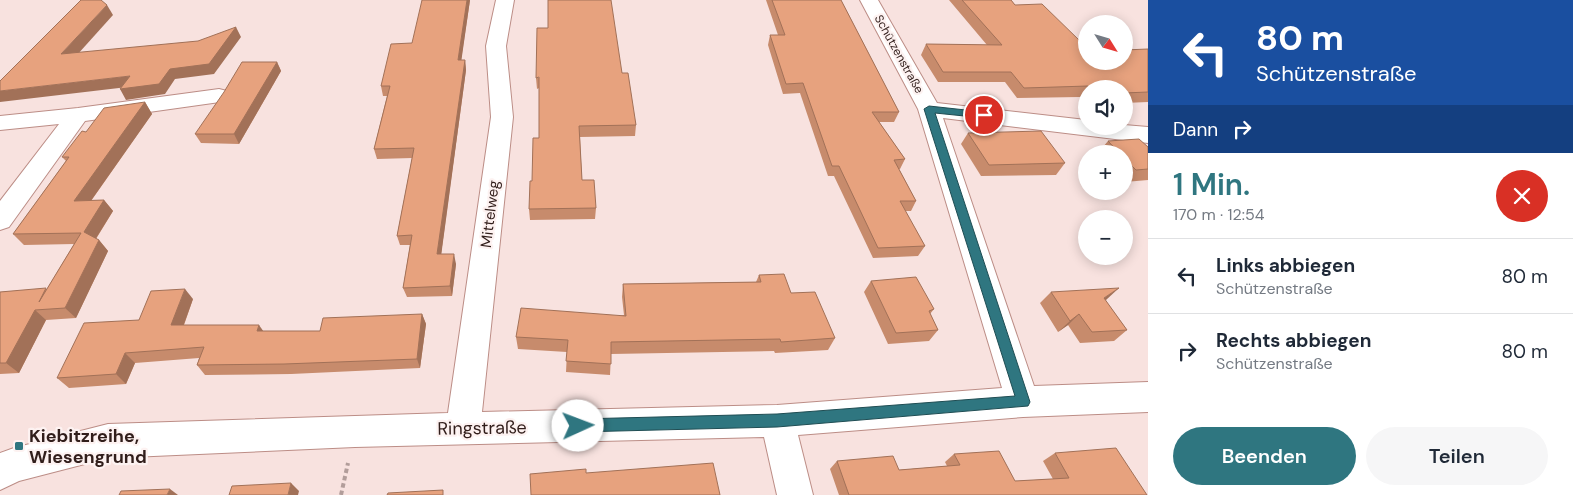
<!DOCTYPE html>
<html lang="de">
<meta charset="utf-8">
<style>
body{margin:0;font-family:"DM Sans",sans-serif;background:#f6f6f7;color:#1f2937;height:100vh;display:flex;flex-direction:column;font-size:19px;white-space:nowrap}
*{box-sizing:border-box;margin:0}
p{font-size:16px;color:#747a83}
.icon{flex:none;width:28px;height:28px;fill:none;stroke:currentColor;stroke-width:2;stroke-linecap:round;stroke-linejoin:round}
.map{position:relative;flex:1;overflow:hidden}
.details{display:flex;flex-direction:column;background:#fff;width:425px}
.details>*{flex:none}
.guide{background:#1a4fa0;color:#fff;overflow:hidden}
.needle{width:32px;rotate:127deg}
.controls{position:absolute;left:1078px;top:15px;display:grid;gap:10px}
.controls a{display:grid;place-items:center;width:55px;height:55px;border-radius:50%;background:#fff;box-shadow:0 2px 12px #0003;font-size:25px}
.pin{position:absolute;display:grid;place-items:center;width:42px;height:42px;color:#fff;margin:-21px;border:2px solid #fff;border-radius:50%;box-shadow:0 1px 5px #0007}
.me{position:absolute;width:55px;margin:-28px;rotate:88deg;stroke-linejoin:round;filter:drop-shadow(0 0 4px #0008)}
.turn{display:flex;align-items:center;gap:18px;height:105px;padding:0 25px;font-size:22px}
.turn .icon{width:65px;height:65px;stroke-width:2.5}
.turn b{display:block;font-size:35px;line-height:42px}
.then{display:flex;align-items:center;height:48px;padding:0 25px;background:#0003;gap:10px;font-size:19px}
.round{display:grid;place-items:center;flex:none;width:52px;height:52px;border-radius:26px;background:#f6f6f7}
.headline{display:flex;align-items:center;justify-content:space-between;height:85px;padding:0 25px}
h1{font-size:30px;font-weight:600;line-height:38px;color:#2f7680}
.button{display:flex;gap:10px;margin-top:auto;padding:10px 25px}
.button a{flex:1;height:58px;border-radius:30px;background:#2f7680;color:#fff;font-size:20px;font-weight:600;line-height:58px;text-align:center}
.button a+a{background:#f6f6f7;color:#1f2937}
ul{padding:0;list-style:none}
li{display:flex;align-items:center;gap:15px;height:75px;padding:0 25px;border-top:1px solid #e0e1e3}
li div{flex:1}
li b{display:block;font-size:19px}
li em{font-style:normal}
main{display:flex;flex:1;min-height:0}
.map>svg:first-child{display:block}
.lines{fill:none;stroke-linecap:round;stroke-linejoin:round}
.street-casing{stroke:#bc8d86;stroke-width:2}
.path{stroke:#b29d9a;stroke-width:4;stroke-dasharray:4.5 3;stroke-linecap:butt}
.street{fill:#fff;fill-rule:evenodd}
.wall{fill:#c78b6c}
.shaded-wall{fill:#a27158}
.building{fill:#e7a27e;stroke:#a27158}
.route{fill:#2f7680;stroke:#1f4d53}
.poi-dot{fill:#2f7680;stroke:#fdf2f1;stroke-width:2}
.labels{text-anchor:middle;stroke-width:4.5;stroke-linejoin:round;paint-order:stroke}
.far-street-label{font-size:12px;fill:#311e1b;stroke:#fdf2f1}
.street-label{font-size:15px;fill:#311e1b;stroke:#fdf2f1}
.near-street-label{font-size:18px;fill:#311e1b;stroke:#fdf2f1}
.near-poi-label{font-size:18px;font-weight:bold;fill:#311e1b;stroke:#fdf2f1;text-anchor:start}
</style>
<main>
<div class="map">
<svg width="1148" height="495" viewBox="0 0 1148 495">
<rect width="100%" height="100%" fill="#f8e2df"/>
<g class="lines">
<!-- street casing -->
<g class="street-casing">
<g id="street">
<polygon points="496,0 514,0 506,46 513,117 482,412 777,405 1002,388 918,109 860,0 878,0 937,103 1086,120 1086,126 1124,126 1124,125 1148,127 1148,143 943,118 1034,386 1148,382 1148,412 1023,417 798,435 813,495 777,495 764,437 355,447 108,458 19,481 0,490 0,453 14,448 108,424 448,413 491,117 486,46"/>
<polygon points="219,89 227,91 230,96 227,101 85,121 9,227 0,230 0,201 59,124 0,130 0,116 78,108"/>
</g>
</g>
<!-- path -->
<polyline class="path" points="341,495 348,463"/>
<!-- street -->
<use href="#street" class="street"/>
</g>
<!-- wall -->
<g class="wall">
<polygon points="470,0 461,60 465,60 466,70 441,254 456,264 452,296 407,297 403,288 410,245 400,245 397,236 412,158 377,159 374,149 387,96 383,96 381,86 412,43"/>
<polygon points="766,0 841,0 899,112 894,122 879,122 905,159 900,169 899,169 916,201 911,211 905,211 925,246 918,256 873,258 834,176 828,176 800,93 783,94 768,45 770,35 778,35"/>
<polygon points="949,0 1011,0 1015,5 1086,61 1148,49 1148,102 1124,103 1124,89 1086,89 1086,104 1080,97 1017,98 1005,82 938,82 921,55 926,44 987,45"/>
<polygon points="277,62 281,71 239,144 201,143 195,134"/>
<polygon points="622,73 636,125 635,136 580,137 582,180 596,208 595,219 530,220 529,209 539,138 539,88 537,89 536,78"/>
<polygon points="145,102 152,114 91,201 104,200 113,211 96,239 99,240 108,251 76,318 46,320 19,373 0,374 0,292 47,289 74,244 24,245 13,234 66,161 62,157 86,132"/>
<polygon points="968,133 1065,163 1056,175 981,176 961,144"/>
<polygon points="1108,141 1148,147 1148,180 1125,182 1124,181 1124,154 1098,154 1098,153"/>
<polygon points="759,275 791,293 835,338 828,350 775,353 774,351 611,354 610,375 566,372 567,352 518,349 516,337 624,315 622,297 623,284 756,282"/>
<polygon points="871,281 934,309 930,314 938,330 929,341 888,344 864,292"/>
<polygon points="1051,292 1105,300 1127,330 1114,341 1080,343 1068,325 1058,332 1040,303"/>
<polygon points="193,299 184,325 264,331 320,331 422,314 426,324 420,368 291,374 205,375 197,365 199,358 135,363 126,384 69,388 57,378 139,320"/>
<polygon points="1055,453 1147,495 839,495 830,469 837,461 899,470 947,466 945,462 954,454 1015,481 1053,479 1043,461"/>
</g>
<!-- shaded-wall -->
<g class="shaded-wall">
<polygon points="467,0 470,0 460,70 458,60"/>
<polygon points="107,5 113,15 68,65 61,54"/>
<polygon points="236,27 241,37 214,74 175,79 165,94 126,100 120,89 170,69"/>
<polygon points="465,60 466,70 440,264 437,254"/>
<polygon points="277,62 281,71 239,144 234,134"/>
<polygon points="130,76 136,86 0,102 0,91"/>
<polygon points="145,102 152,114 83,212 74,201"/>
<polygon points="104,200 113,211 93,243 84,232"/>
<polygon points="99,240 108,251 76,318 65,308"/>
<polygon points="454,254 456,264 452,296 450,286"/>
<polygon points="1119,288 1106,300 1091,309 1104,298"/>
<polygon points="185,289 193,299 180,335 171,325"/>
<polygon points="35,310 46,320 19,373 6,363"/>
<polygon points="422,314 426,324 420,368 417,359"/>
<polygon points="1079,314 1068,325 1058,332 1070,321"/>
<polygon points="259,325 266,335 257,331"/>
<polygon points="125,353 135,363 126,384 116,374"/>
<polygon points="291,483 299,491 298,495 288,495"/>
<polygon points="170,489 178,495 167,495"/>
</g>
<!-- building -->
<g class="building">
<polygon points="81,0 101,0 107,5 61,54 198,41 236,27 209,64 170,69 159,84 120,89 130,76 0,91 0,81"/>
<polygon points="422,0 467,0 458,60 465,60 437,254 454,254 450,286 403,288 412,235 397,236 414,148 374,149 390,86 381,86 391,44 412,43"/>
<polygon points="548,0 611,0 622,73 628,73 636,125 579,126 582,180 594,180 596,208 529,209 530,181 532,181 533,138 539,138 539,77 536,78 537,28 548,28"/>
<polygon points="772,0 841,0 899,112 872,112 905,159 894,160 916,201 900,201 925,246 878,248 839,166 832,166 803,83 786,84 770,35 785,35"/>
<polygon points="962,0 1011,0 1015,5 1042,4 1080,41 1086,40 1086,61 1124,61 1124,50 1148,49 1148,92 1124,93 1124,89 1090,89 1088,86 1024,88 1011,72 943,72 926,44 1002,45"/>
<polygon points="242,62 277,62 234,134 195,134 224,92"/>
<polygon points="145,102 74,201 104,200 84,232 99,240 65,308 35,310 6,363 0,363 0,292 46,288 39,302 81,233 13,234 69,157 62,157 82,131 86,132 104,108"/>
<polygon points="1041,131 1065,163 989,165 968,133"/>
<polygon points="1139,139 1148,147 1148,169 1136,170 1124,158 1124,154 1120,154 1108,141"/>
<polygon points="784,274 791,293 815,292 835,338 781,342 780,339 611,342 611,364 566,361 568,340 516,337 521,308 626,316 623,284 761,282 759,275"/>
<polygon points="916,277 934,309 929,311 938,330 896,333 871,281"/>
<polygon points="1119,288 1104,298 1127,330 1092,332 1079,314 1070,321 1051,292"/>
<polygon points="185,289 171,325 259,325 257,331 320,331 323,318 422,314 417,359 284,364 197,365 204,347 125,353 116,374 57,378 84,323 139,320 151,291"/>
<polygon points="1116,448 1147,495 849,495 837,461 893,456 899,470 960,465 954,454 999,451 1015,481 1069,478 1055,453"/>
<polygon points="713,463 720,495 531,495 530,474 586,469 586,473"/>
<polygon points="291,483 288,495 229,495 232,486"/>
<polygon points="170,489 167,495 119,495 121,491"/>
<polygon points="443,490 443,495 387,495 388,493"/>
</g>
<!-- route -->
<polygon class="route" points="929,106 984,112 989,115 984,118 935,113 1030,402 1028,406 777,427 578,432 573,430 571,426 573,421 578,419 777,414 1015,396 924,109"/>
<!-- markers -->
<rect class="poi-dot" x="14" y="441" width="10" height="10" rx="2.5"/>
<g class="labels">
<!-- far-street labels -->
<g class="far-street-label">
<text transform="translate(899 54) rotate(61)" y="4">Schützenstraße</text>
</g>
<!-- street labels -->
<g class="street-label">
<text transform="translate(490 214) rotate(-83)" y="5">Mittelweg</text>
</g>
<!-- near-street labels -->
<g class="near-street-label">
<text transform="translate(482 428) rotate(-1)" y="6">Ringstraße</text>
</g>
<!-- near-poi labels -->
<g class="near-poi-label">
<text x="29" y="442">Kiebitzreihe,<tspan x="29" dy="21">Wiesengrund</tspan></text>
</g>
</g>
</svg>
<div class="controls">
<a><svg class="needle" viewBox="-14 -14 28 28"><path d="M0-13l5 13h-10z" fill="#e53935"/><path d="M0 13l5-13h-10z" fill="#747a83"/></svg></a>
<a><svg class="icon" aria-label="sound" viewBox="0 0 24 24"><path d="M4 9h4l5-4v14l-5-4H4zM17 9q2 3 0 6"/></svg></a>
<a>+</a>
<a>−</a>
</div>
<div class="pin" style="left:984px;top:115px;background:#d93025"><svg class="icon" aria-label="arrive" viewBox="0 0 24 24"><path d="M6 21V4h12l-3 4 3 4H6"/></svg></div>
<svg class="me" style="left:578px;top:426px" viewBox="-20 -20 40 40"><circle r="19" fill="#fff"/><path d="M0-13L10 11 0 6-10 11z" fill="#2f7680"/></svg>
</div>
<section class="details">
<div class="guide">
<div class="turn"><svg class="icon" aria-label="left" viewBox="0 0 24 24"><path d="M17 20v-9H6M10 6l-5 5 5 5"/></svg><div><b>80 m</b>Schützenstraße</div></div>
<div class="then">Dann<svg class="icon" aria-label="right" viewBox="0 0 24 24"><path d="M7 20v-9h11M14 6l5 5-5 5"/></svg></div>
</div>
<div class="headline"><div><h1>1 Min.</h1><p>170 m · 12:54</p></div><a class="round" style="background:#d93025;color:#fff"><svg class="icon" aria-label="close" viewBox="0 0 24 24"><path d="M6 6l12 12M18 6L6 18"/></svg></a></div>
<ul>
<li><svg class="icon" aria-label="left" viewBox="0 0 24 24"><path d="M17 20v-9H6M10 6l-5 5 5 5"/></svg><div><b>Links abbiegen</b><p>Schützenstraße</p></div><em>80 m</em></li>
<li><svg class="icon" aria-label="right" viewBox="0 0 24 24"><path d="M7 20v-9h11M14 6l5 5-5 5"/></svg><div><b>Rechts abbiegen</b><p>Schützenstraße</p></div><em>80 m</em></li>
</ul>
<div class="button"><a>Beenden</a><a>Teilen</a></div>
</section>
</main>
